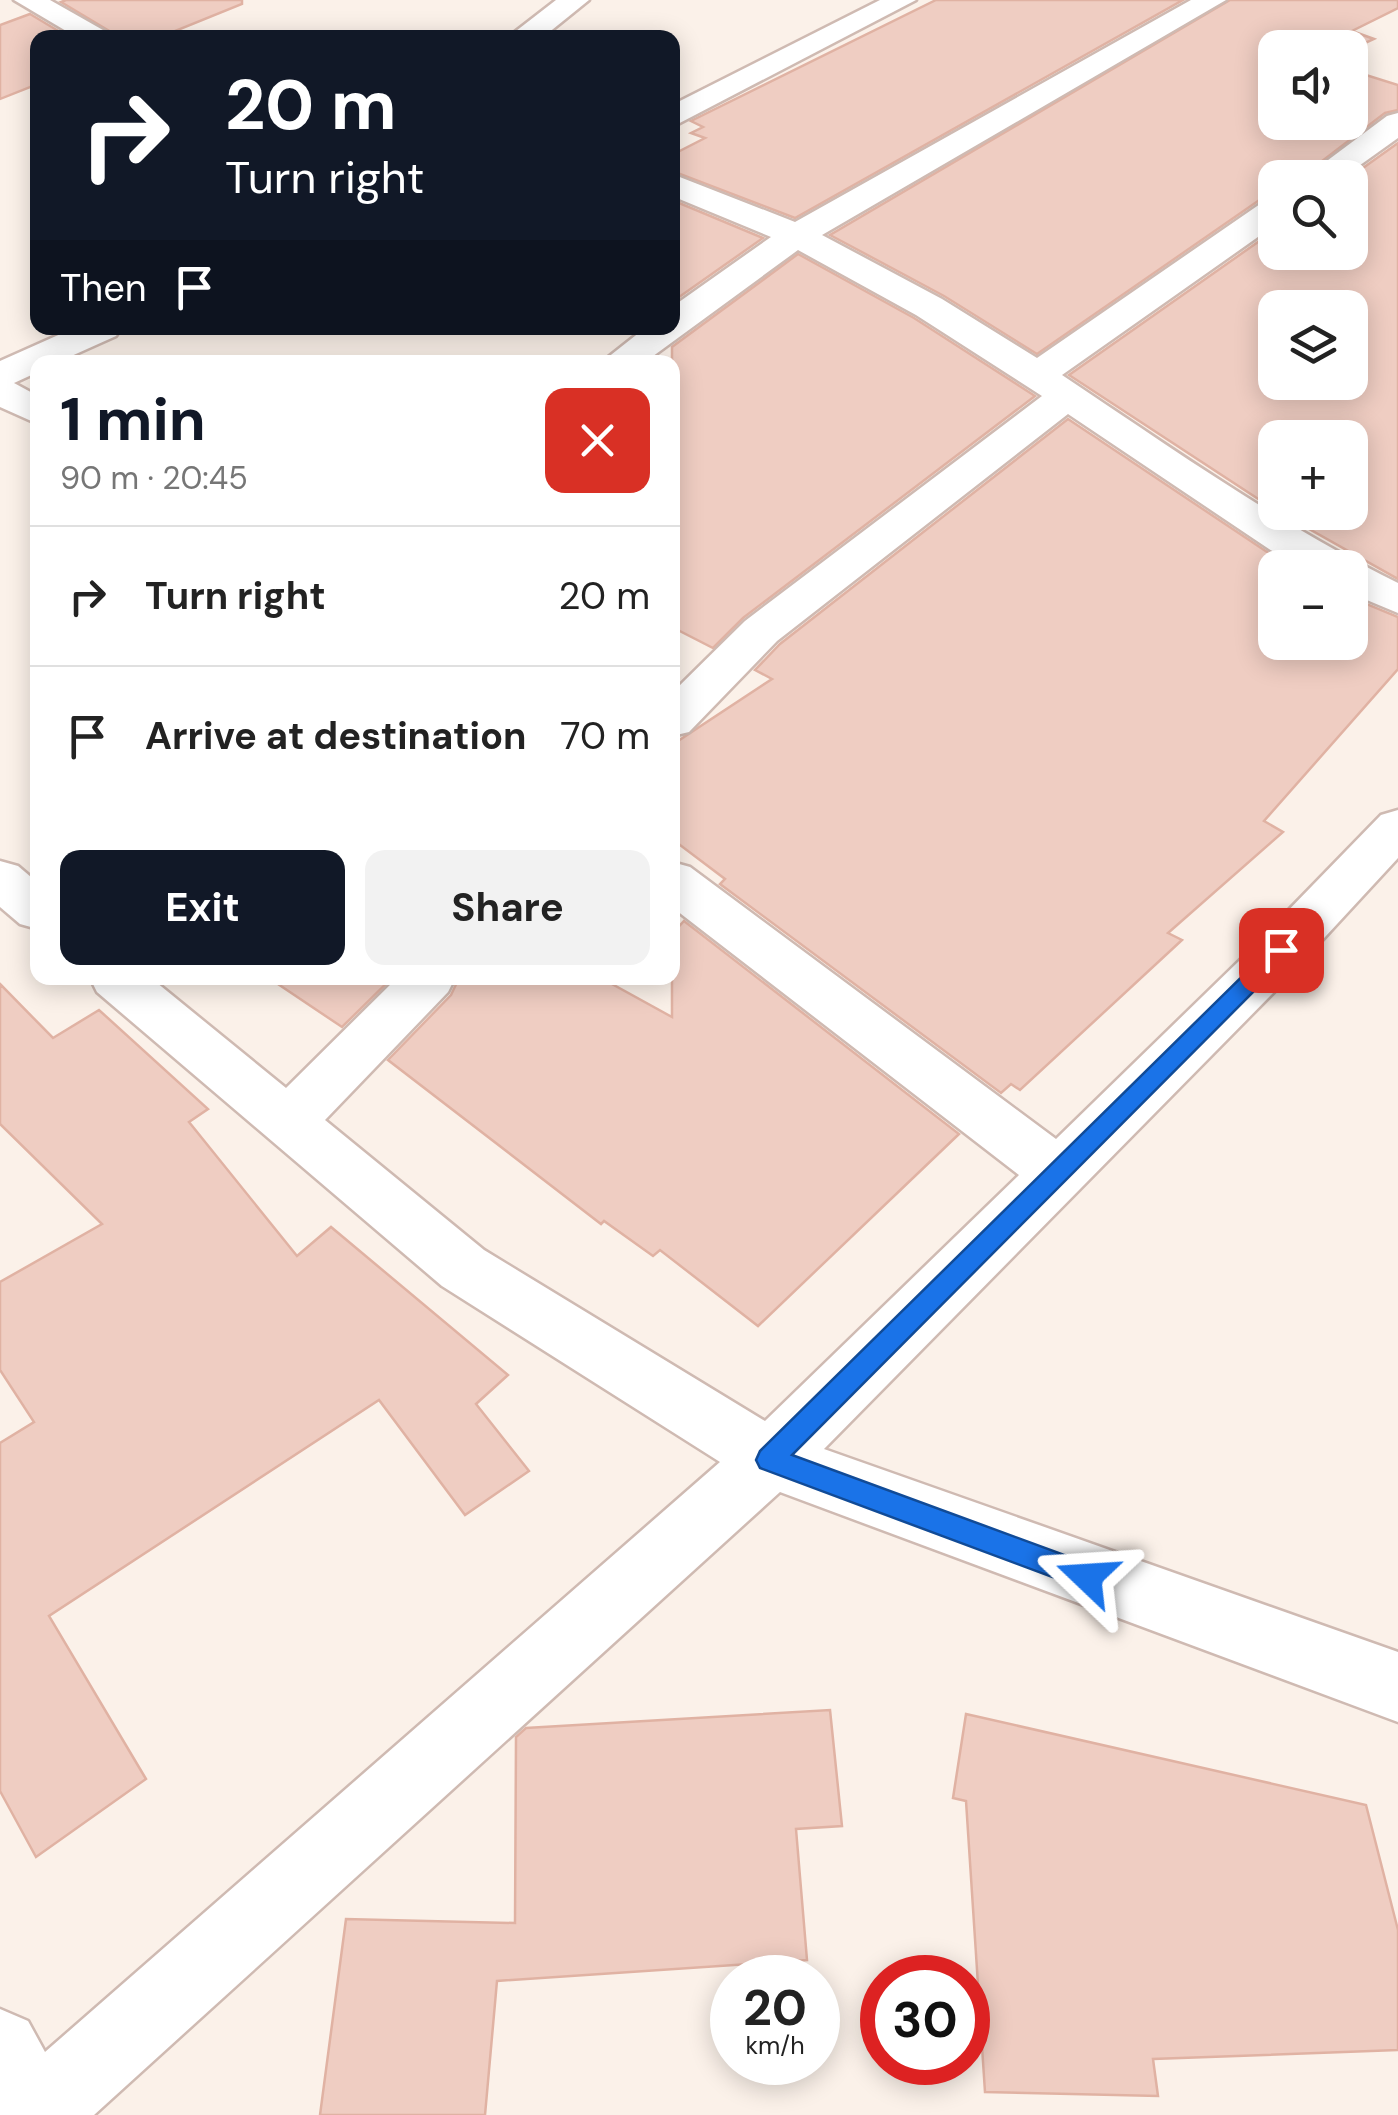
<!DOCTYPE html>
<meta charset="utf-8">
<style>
body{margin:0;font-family:"DM Sans",sans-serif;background:#f2f2f2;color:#222;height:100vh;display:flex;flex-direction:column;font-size:38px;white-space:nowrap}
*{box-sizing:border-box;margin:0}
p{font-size:32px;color:#767676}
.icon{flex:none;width:55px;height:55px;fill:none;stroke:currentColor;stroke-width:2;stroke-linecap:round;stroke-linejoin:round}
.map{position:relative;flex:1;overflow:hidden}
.details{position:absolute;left:30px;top:355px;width:650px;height:630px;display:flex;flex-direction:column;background:#fff;border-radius:20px;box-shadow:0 5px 25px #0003}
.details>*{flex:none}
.banner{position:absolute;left:30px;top:30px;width:650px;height:305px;border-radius:20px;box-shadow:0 5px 25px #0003;background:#111827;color:#fff;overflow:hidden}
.tools{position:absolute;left:1258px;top:30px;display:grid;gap:20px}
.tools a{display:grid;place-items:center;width:110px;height:110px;border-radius:20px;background:#fff;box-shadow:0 5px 25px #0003;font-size:50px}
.speed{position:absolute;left:710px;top:1955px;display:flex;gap:20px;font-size:50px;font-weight:700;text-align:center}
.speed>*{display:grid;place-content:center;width:130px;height:130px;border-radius:50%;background:#fff;box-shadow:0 5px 25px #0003;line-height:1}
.speed small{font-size:25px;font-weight:400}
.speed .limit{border:15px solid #d22;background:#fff;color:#111}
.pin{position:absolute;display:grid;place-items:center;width:85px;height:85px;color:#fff;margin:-42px;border-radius:20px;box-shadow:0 5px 15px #0006}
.me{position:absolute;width:110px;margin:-55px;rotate:290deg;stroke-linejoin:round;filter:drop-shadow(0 0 8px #0008)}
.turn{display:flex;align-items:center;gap:35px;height:210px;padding:0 30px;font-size:45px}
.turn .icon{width:130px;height:130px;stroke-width:2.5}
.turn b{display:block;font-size:70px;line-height:85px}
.then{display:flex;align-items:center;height:95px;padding:0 30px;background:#0003;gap:20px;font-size:38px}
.round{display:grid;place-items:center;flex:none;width:105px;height:105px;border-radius:20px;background:#f2f2f2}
.overview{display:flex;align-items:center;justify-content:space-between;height:170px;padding:0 30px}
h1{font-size:60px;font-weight:700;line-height:75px;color:#111827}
.primary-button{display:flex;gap:20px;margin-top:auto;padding:20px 30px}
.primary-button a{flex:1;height:115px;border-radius:20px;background:#111827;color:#fff;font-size:40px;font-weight:700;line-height:115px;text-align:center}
.primary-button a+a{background:#f2f2f2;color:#222}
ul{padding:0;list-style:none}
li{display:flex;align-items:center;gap:30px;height:140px;padding:0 30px;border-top:2px solid #e0e0e0}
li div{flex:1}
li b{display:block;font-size:38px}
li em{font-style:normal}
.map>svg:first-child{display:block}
.building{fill:#efcdc2;stroke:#e0b2a3;stroke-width:2.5;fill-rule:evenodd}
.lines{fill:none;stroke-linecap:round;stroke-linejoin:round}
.minor-casing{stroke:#cfbab2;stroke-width:5}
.minor{fill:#fff;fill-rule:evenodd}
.route{fill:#1a73e8;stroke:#114b97;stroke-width:2.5}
</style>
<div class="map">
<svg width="1398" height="2115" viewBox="0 0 1398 2115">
<rect width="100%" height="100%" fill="#fbf1e9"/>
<!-- building -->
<g class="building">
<polygon points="66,0 242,0 242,4 158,38 121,38 61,2"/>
<polygon points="936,0 1183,0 795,218 672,171 672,155 705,138 691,133 703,127 691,121"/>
<polygon points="1230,0 1398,0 1398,8 1352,31 1374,39 1350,50 1275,48 1275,122 1350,122 1350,70 1398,85 1398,110 1385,113 1300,178 1275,178 1275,196 1261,199 1037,354 944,296 830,235"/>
<polygon points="30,14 70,38 38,38 38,84 0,99 0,25"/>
<path d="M 1398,143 L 1398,579 L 1279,512 L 1350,512 L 1350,438 L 1275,438 L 1275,510 L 1069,375 L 1275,230 L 1275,252 L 1350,252 L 1349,178 ZM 1275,308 L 1350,308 L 1350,382 L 1275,382 Z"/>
<polygon points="672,200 763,238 672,302"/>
<polygon points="798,254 914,318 1035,396 743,618 713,648 672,627 672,347"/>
<polygon points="1068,419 1291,568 1275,568 1275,642 1350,642 1350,597 1398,617 1398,669 1264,821 1283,832 1168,933 1182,940 1020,1090 1011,1084 1001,1093 720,884 725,879 672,839 672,745 772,679 755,670 780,644"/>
<polygon points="684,921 959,1134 758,1326 660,1250 653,1256 604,1221 601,1224 388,1060 451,995 459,978 601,978 672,1017 672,934"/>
<polygon points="269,978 392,978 342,1027"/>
<polygon points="0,984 53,1038 99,1010 208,1109 189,1122 297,1256 331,1227 508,1375 476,1404 529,1471 465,1515 379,1400 49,1616 146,1779 36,1857 0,1791 0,1443 34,1422 0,1370 0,1282 102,1224 0,1124"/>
<polygon points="830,1710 842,1826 796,1829 807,1960 497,1981 485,2115 320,2115 346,1919 515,1923 516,1737 526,1728"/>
<polygon points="966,1714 1366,1805 1398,1930 1398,2050 1153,2059 1158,2096 985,2092 966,1801 953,1798"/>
</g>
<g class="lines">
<!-- minor casing -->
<g class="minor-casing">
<g id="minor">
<polygon points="14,0 50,0 117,38 78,38"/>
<polygon points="556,0 589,0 542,38 507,38"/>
<polygon points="880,0 916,0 672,127 672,105"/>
<path d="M 1191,0 L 1226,0 L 822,235 L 942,299 L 1037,358 L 1263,202 L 1275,199 L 1275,225 L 1062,375 C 1173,449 1280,525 1398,583 L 1398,613 L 1350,593 L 1350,568 L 1300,568 L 1284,559 L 1068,414 L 777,641 L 689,732 L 672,736 L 672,693 L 745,621 L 1042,396 L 916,315 L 798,250 L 645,362 L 602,362 L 645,328 L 672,328 L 672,307 L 771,237 L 672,196 L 672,174 L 795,222 Z"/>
<polygon points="1398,113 1398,138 1342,178 1304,178 1387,116"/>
<polygon points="74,328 121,328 116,336 58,362 38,362 38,372 14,383 38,396 38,424 0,407 0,361"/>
<polygon points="1398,810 1398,858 1277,989 824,1449 1398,1652 1398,1722 780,1492 94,2115 0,2115 0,2009 28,2021 45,2052 720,1462 442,1286 97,992 90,978 151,978 286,1088 397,978 455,978 448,992 325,1120 484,1250 765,1421 1019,1175 672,907 672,862 690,867 1056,1139 1239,961 1381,815"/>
<polygon points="0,861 18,866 38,883 38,929 20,924 0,907"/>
</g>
</g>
<!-- minor -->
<use href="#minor" class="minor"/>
</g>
<!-- route -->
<polygon class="route" points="1281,942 1292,950 1289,956 792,1455 1097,1567 1101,1577 1097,1586 1087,1590 760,1468 756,1460 760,1451 1274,945"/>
</svg>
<div class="tools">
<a><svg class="icon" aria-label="sound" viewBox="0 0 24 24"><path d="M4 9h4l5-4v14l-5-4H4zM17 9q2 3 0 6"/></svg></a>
<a><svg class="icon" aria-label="search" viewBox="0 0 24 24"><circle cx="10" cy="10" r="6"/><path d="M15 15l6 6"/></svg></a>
<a><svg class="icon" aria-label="layers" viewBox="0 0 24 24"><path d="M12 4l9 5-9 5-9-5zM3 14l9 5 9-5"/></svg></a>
<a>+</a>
<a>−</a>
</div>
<div class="speed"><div>20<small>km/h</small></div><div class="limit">30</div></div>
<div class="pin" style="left:1281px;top:950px;background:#d93025"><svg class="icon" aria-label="arrive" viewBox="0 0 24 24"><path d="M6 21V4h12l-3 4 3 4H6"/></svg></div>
<svg class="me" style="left:1087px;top:1577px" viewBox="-20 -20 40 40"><path d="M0-17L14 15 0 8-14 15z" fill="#1a73e8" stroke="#fff" stroke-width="4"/></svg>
<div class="banner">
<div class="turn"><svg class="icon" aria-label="right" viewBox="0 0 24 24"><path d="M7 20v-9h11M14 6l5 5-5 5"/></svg><div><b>20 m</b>Turn right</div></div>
<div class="then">Then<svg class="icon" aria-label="arrive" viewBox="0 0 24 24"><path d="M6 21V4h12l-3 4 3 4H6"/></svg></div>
</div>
<section class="details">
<div class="overview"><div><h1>1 min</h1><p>90 m · 20:45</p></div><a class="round" style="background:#d93025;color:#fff"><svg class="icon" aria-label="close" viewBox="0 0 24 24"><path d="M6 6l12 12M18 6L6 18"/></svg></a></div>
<ul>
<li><svg class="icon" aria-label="right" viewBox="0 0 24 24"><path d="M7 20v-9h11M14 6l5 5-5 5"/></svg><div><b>Turn right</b></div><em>20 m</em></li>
<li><svg class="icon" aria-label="arrive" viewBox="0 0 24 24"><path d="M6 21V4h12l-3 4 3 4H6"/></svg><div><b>Arrive at destination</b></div><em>70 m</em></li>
</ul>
<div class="primary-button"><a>Exit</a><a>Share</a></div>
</section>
</div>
